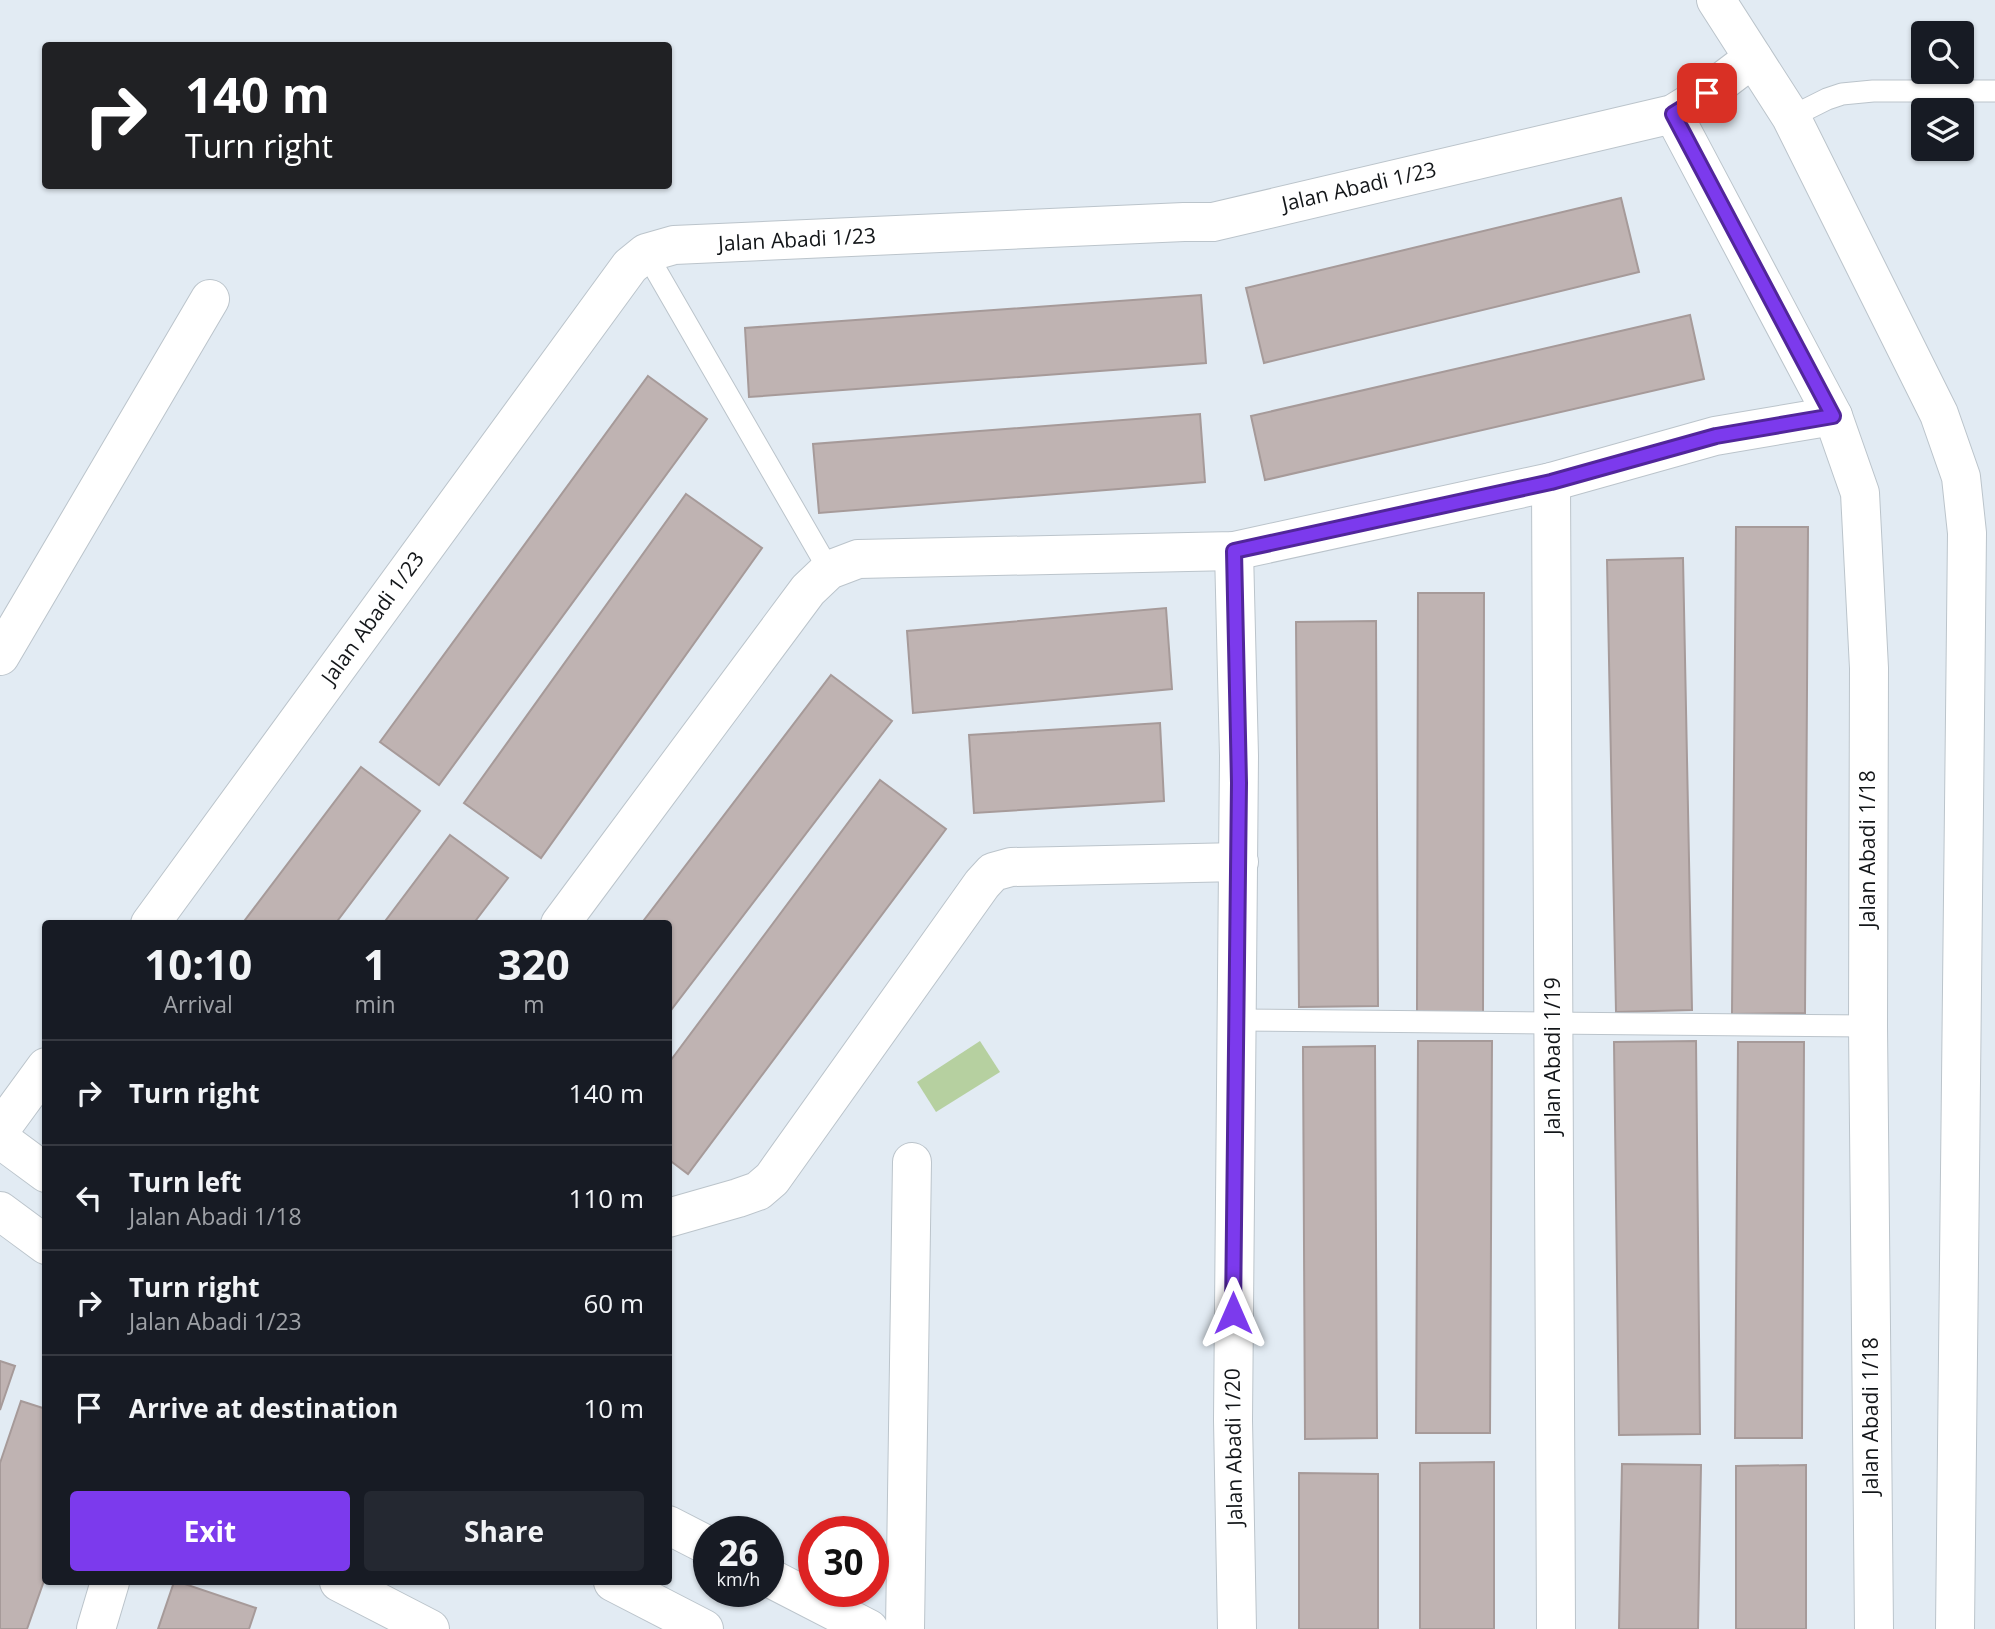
<!DOCTYPE html>
<style>
body{margin:0;font-family:"Open Sans",sans-serif;background:#242831;color:#f1f3f6;height:100vh;display:flex;flex-direction:column;font-size:26px;white-space:nowrap}
*{box-sizing:border-box;margin:0}
p{font-size:23px;color:#9ea1a6}
.icon{flex:none;width:38px;height:38px;fill:none;stroke:currentColor;stroke-width:2;stroke-linecap:round;stroke-linejoin:round}
.map{position:relative;flex:1;overflow:hidden}
.details{position:absolute;left:42px;top:920px;width:630px;height:665px;display:flex;flex-direction:column;background:#171b24;border-radius:7px;box-shadow:0 2px 5px #0004}
.details>*{flex:none}
.hud{position:absolute;left:42px;top:42px;width:630px;height:147px;border-radius:7px;box-shadow:0 2px 5px #0004;background:#202124;color:#fff;overflow:hidden}
.fabs{position:absolute;left:1911px;top:21px;display:grid;gap:14px}
.fabs a{display:grid;place-items:center;width:63px;height:63px;border-radius:7px;background:#171b24;box-shadow:0 2px 5px #0004;font-size:35px}
.speed{position:absolute;left:693px;top:1516px;display:flex;gap:14px;font-size:35px;font-weight:700;text-align:center}
.speed>*{display:grid;place-content:center;width:91px;height:91px;border-radius:50%;background:#171b24;box-shadow:0 2px 5px #0004;line-height:1}
.speed small{font-size:18px;font-weight:400}
.speed .limit{border:10px solid #d22;background:#fff;color:#111}
.pin{position:absolute;display:grid;place-items:center;width:60px;height:60px;color:#fff;margin:-30px;border-radius:14px;box-shadow:0 4px 10px #0006}
.me{position:absolute;width:77px;margin:-38px;rotate:0deg;stroke-linejoin:round;filter:drop-shadow(0 0 5px #0008)}
.turn{display:flex;align-items:center;gap:24px;height:147px;padding:0 28px;font-size:32px}
.turn .icon{width:91px;height:91px;stroke-width:2.5}
.turn b{display:block;font-size:49px;line-height:60px}
.eta{display:flex;justify-content:space-evenly;align-items:center;height:119px;text-align:center}
.eta b{font-size:42px;font-weight:700;line-height:49px}
.button{display:flex;gap:14px;margin-top:auto;padding:14px 28px}
.button a{flex:1;height:80px;border-radius:7px;background:#7c3aed;color:#fff;font-size:28px;font-weight:700;line-height:80px;text-align:center}
.button a+a{background:#242831;color:#f1f3f6}
ul{padding:0;list-style:none}
li{display:flex;align-items:center;gap:21px;height:105px;padding:0 28px;border-top:2px solid #363941}
li div{flex:1}
li b{display:block;font-size:26px}
li em{font-style:normal}
.map>svg:first-child{display:block}
.green{fill:#b6d0a0}
.building{fill:#bfb3b2;stroke:#a69a99;stroke-width:2}
.lines{fill:none;stroke-linecap:round;stroke-linejoin:round}
.lane-casing{stroke:#bbc4cb;stroke-width:23}
.street-casing{stroke:#bbc4cb;stroke-width:40}
.lane{stroke:#fff;stroke-width:21}
.street{stroke:#fff;stroke-width:38}
.route-casing{stroke:#51269a;stroke-width:18}
.route{stroke:#7c3aed;stroke-width:12}
.labels{text-anchor:middle;stroke-width:5;stroke-linejoin:round;paint-order:stroke}
.street-label{font-size:21px;fill:#131619;stroke:#fff}
</style>
<div class="map">
<svg width="1995" height="1629" viewBox="0 0 1995 1629">
<rect width="100%" height="100%" fill="#e2ebf3"/>
<!-- green -->
<polygon class="green" points="980,1041 1000,1072 936,1112 917,1082"/>
<!-- building -->
<g class="building">
<polygon points="1621,198 1639,272 1264,363 1246,288"/>
<polygon points="1201,295 1206,363 749,397 745,328"/>
<polygon points="1690,315 1704,379 1265,480 1251,416"/>
<polygon points="648,376 707,419 439,785 380,742"/>
<polygon points="1200,414 1205,482 819,513 813,444"/>
<polygon points="686,494 762,548 541,858 464,803"/>
<polygon points="1736,527 1808,527 1805,1013 1732,1014"/>
<polygon points="1683,558 1692,1010 1616,1012 1607,560"/>
<polygon points="1418,593 1484,593 1483,1013 1417,1013"/>
<polygon points="1166,608 1172,689 913,713 907,631"/>
<polygon points="1376,621 1378,1006 1299,1007 1296,622"/>
<polygon points="831,675 892,721 668,1014 668,924 641,924"/>
<polygon points="1160,723 1164,801 974,813 969,735"/>
<polygon points="361,767 420,811 335,924 242,924"/>
<polygon points="880,780 946,829 688,1174 668,1159 668,1064"/>
<polygon points="450,835 508,878 473,924 383,924"/>
<polygon points="1418,1041 1492,1041 1490,1433 1416,1433"/>
<polygon points="1696,1041 1700,1434 1619,1435 1614,1042"/>
<polygon points="1738,1042 1804,1042 1802,1438 1735,1438"/>
<polygon points="1375,1046 1377,1438 1305,1439 1303,1047"/>
<polygon points="0,1361 15,1366 0,1410"/>
<polygon points="21,1401 46,1409 46,1575 27,1629 0,1629 0,1463"/>
<polygon points="1494,1462 1494,1629 1420,1629 1420,1463"/>
<polygon points="1622,1464 1701,1465 1698,1629 1619,1629"/>
<polygon points="1806,1465 1806,1629 1736,1629 1736,1466"/>
<polygon points="1299,1473 1378,1474 1378,1629 1299,1629"/>
<polygon points="174,1582 179,1582 256,1608 249,1629 158,1629"/>
</g>
<g class="lines">
<!-- lane casing -->
<g class="lane-casing">
<g id="lane">
<polyline points="1791,117 1827,99 1842,94 1873,91 1995,91"/>
<polyline points="646,253 829,570"/>
<polyline points="1235,1020 1868,1026"/>
</g>
</g>
<!-- street casing -->
<g class="street-casing">
<g id="street">
<polyline points="1716,0 1791,117 1939,414 1961,477 1967,533 1955,1629"/>
<polyline points="1673,114 1833,416 1860,493 1869,668 1868,1026 1874,1629"/>
<polyline points="1551,482 1556,1629"/>
<polyline points="1234,551 1239,756 1233,1420 1237,1629"/>
<polyline points="0,656 210,299"/>
<polyline points="150,924 630,266 646,253 674,245 1184,222 1213,222 1673,114 1707,93 1753,58"/>
<polyline points="560,924 808,590 829,570 858,559 1234,551 1551,482 1715,436 1833,416"/>
<polyline points="0,1130 46,1067"/>
<polyline points="0,1139 46,1173"/>
<polyline points="0,1211 46,1245"/>
<polyline points="668,1218 738,1198 758,1191 772,1179 982,884 993,872 1011,867 1239,862"/>
<polyline points="668,1525 709,1546"/>
<polyline points="768,1577 869,1629"/>
<polyline points="339,1582 430,1629"/>
<polyline points="613,1582 704,1629"/>
<polyline points="96,1629 110,1582"/>
<polyline points="905,1629 912,1162"/>
</g>
</g>
<!-- lane -->
<use href="#lane" class="lane"/>
<!-- street -->
<use href="#street" class="street"/>
</g>
<g class="lines">
<!-- route casing -->
<g class="route-casing">
<polyline id="route" points="1233,1313 1239,783 1234,551 1551,482 1716,436 1833,416 1673,114 1707,93"/>
</g>
<!-- route -->
<use href="#route" class="route"/>
</g>
<g class="labels">
<!-- street labels -->
<g class="street-label">
<text transform="translate(1359 187) rotate(-13)" y="7">Jalan Abadi 1/23</text>
<text transform="translate(797 240) rotate(-3)" y="7">Jalan Abadi 1/23</text>
<text transform="translate(373 618) rotate(-54)" y="7">Jalan Abadi 1/23</text>
<text transform="translate(1868 849) rotate(-90)" y="7">Jalan Abadi 1/18</text>
<text transform="translate(1553 1056) rotate(-90)" y="7">Jalan Abadi 1/19</text>
<text transform="translate(1871 1416) rotate(-90)" y="7">Jalan Abadi 1/18</text>
<text transform="translate(1234 1447) rotate(-91)" y="7">Jalan Abadi 1/20</text>
</g>
</g>
</svg>
<div class="fabs">
<a><svg class="icon" aria-label="search" viewBox="0 0 24 24"><circle cx="10" cy="10" r="6"/><path d="M15 15l6 6"/></svg></a>
<a><svg class="icon" aria-label="layers" viewBox="0 0 24 24"><path d="M12 4l9 5-9 5-9-5zM3 14l9 5 9-5"/></svg></a>
</div>
<div class="speed"><div>26<small>km/h</small></div><div class="limit">30</div></div>
<div class="pin" style="left:1707px;top:93px;background:#d93025"><svg class="icon" aria-label="arrive" viewBox="0 0 24 24"><path d="M6 21V4h12l-3 4 3 4H6"/></svg></div>
<svg class="me" style="left:1233px;top:1313px" viewBox="-20 -20 40 40"><path d="M0-17L14 15 0 8-14 15z" fill="#7c3aed" stroke="#fff" stroke-width="4"/></svg>
<div class="hud">
<div class="turn"><svg class="icon" aria-label="right" viewBox="0 0 24 24"><path d="M7 20v-9h11M14 6l5 5-5 5"/></svg><div><b>140 m</b>Turn right</div></div>
</div>
<section class="details">
<div class="eta">
<div><b>10:10</b><p>Arrival</p></div>
<div><b>1</b><p>min</p></div>
<div><b>320</b><p>m</p></div>
</div>
<ul>
<li><svg class="icon" aria-label="right" viewBox="0 0 24 24"><path d="M7 20v-9h11M14 6l5 5-5 5"/></svg><div><b>Turn right</b></div><em>140 m</em></li>
<li><svg class="icon" aria-label="left" viewBox="0 0 24 24"><path d="M17 20v-9H6M10 6l-5 5 5 5"/></svg><div><b>Turn left</b><p>Jalan Abadi 1/18</p></div><em>110 m</em></li>
<li><svg class="icon" aria-label="right" viewBox="0 0 24 24"><path d="M7 20v-9h11M14 6l5 5-5 5"/></svg><div><b>Turn right</b><p>Jalan Abadi 1/23</p></div><em>60 m</em></li>
<li><svg class="icon" aria-label="arrive" viewBox="0 0 24 24"><path d="M6 21V4h12l-3 4 3 4H6"/></svg><div><b>Arrive at destination</b></div><em>10 m</em></li>
</ul>
<div class="button"><a>Exit</a><a>Share</a></div>
</section>
</div>
